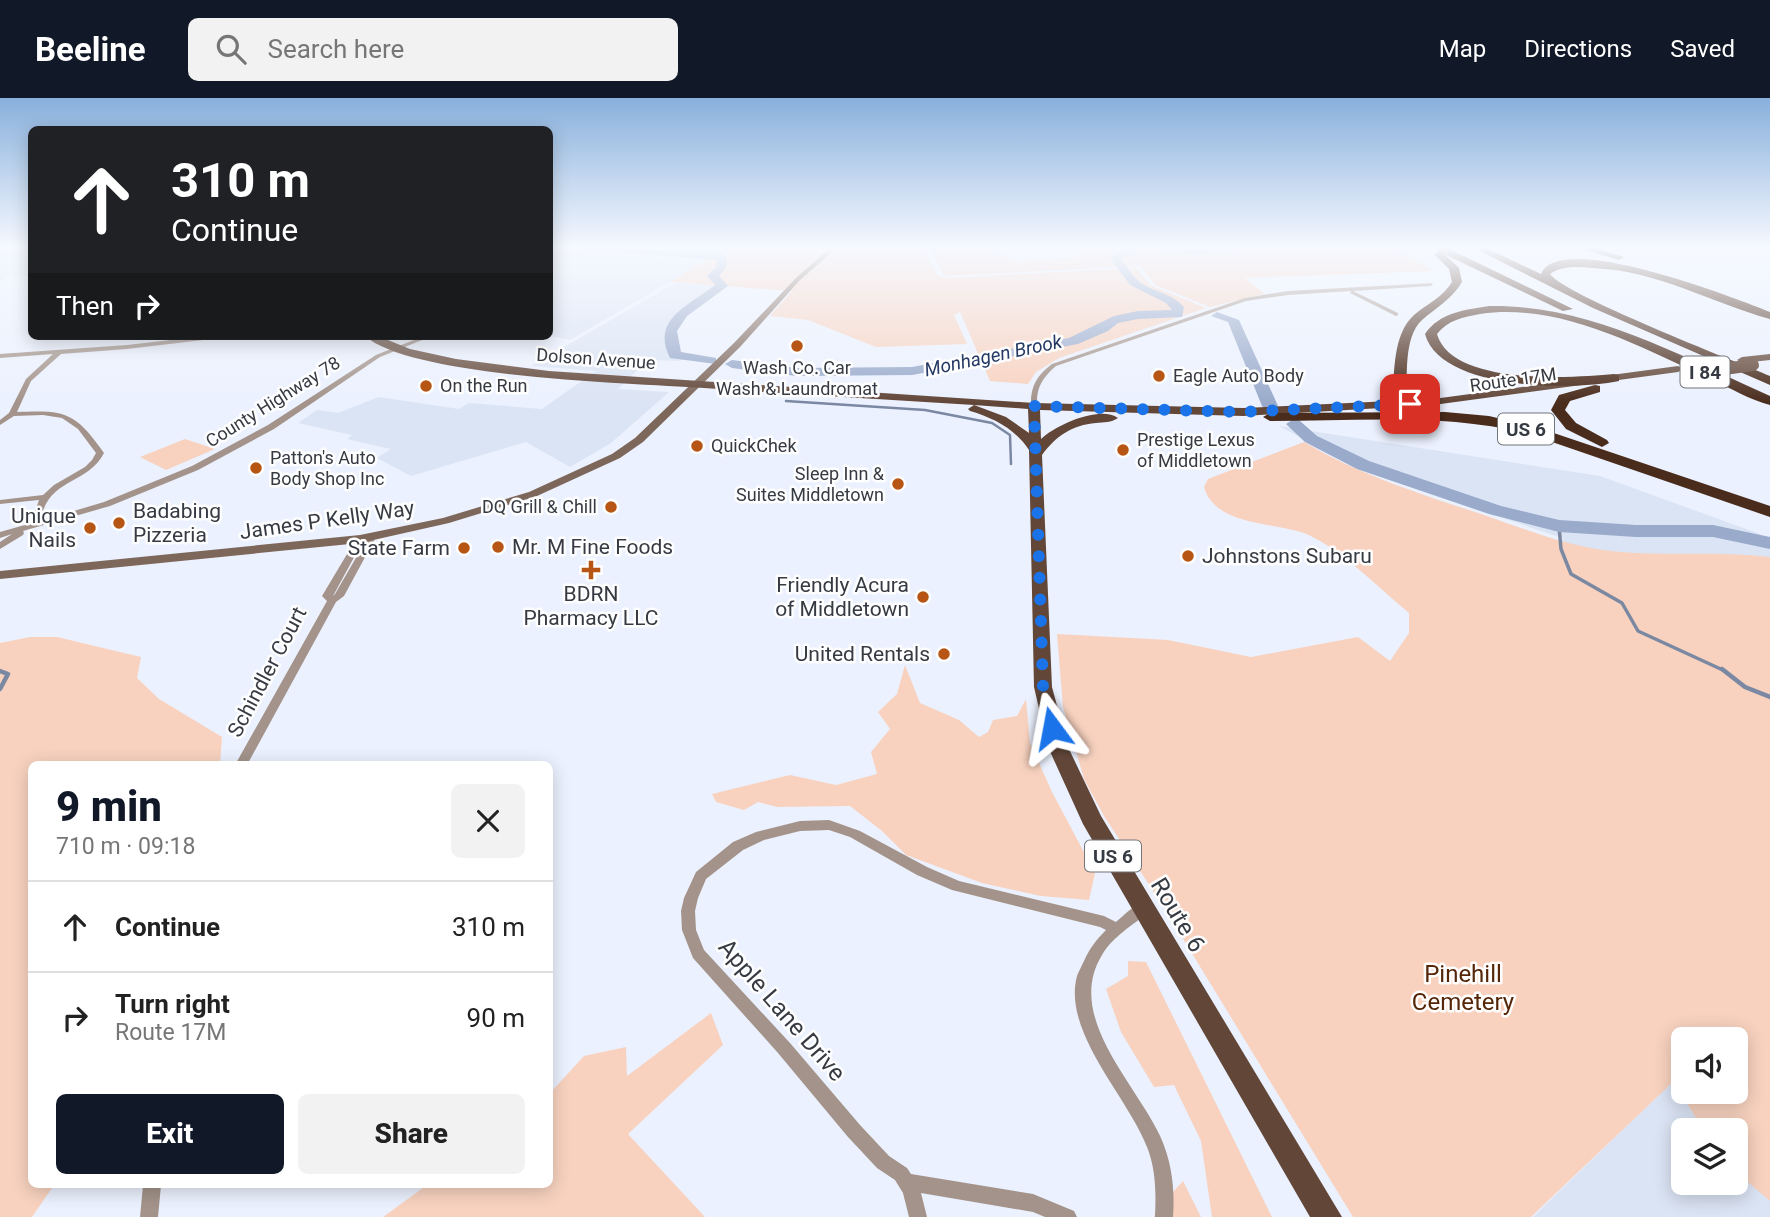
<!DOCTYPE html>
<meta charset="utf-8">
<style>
body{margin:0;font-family:Roboto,sans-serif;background:#f2f2f2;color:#222;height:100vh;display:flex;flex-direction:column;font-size:26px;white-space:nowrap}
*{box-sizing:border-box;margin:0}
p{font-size:23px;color:#767676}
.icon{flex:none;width:38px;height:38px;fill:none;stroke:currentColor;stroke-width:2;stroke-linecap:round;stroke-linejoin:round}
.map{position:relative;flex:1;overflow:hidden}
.sheet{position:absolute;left:28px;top:663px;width:525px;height:427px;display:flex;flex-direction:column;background:#fff;border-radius:10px;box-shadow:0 4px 18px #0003}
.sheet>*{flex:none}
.top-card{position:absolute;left:28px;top:28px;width:525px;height:214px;border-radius:10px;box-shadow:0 4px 18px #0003;background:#202124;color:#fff;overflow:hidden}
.buttons{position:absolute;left:1671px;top:929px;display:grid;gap:14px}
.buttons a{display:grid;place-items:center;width:77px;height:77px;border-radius:10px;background:#fff;box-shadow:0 4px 18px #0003;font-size:35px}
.pin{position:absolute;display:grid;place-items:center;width:60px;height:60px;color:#fff;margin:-30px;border-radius:14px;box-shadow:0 4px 10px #0006}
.me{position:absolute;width:77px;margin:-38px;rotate:347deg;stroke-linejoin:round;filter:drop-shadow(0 0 5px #0008)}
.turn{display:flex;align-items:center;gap:24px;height:147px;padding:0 28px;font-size:32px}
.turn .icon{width:91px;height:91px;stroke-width:2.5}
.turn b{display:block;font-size:49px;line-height:60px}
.then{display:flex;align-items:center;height:66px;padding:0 28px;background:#0003;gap:14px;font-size:26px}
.round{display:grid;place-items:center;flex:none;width:74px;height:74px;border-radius:10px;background:#f2f2f2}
.headline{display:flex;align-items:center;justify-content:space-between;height:119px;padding:0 28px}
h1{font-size:42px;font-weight:800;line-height:52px;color:#111827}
.primary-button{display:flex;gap:14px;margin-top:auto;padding:14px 28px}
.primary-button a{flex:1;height:80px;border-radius:10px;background:#111827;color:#fff;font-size:28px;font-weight:800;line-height:80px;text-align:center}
.primary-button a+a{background:#f2f2f2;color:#222}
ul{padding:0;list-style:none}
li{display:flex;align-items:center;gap:21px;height:91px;padding:0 28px;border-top:2px solid #e0e0e0}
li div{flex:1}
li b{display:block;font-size:26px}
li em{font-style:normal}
header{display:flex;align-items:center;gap:42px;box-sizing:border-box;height:98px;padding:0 35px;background:#111827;color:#fff}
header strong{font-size:33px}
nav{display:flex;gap:38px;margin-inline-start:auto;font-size:24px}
.search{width:490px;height:63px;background:#f2f2f2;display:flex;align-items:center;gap:18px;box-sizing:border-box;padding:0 24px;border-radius:10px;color:#767676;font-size:26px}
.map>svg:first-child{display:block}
.built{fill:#dbe4f4;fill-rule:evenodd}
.green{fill:#f8d2bf;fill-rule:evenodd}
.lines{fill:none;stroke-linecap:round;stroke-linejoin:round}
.stream-far2{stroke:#7b88a2;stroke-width:2.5}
.stream-far1{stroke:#7b88a2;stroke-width:3.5}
.stream{stroke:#7b88a2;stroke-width:4.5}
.river{fill:#99aacb;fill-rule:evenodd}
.street{fill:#a3938a;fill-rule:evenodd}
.secondary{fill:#7d665a;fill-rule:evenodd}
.primary{fill:#624739;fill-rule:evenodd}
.highway{fill:#4a2c1c;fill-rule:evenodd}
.primary-bridge{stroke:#624739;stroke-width:12}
.route{stroke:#1a73e8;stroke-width:12;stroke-dasharray:0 21.6}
.poi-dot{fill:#b65514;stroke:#fefefe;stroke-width:2.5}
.labels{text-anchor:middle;stroke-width:5;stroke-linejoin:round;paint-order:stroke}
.far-street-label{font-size:18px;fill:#363a42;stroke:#fefefe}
.far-poi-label{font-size:18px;fill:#363a42;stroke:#fefefe;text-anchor:start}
.far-water-label{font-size:19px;font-style:italic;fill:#253965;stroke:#fefefe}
.shield{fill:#fefefe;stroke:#72757a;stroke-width:2}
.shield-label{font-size:19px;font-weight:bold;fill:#363a42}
.poi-label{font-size:21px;fill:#363a42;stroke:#fefefe;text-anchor:end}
.street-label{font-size:21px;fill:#363a42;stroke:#fefefe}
.near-street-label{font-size:24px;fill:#363a42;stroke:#fefefe}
.near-park-label{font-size:24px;fill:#562608;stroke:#fefefe}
</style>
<header>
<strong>Beeline</strong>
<div class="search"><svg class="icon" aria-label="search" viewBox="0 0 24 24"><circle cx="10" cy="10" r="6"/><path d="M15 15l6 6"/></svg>Search here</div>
<nav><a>Map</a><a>Directions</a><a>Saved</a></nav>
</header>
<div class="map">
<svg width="1770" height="1119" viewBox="0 0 1770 1119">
<rect width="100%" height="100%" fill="#ebf1fe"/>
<!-- built -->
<g class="built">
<polygon points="6,149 31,149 31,177 6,179 0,183 0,153"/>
<polygon points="550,149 670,160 711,160 570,242 550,238"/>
<polygon points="675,185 722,188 679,217 674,223 670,248 675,257 682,259 680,263 648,262 618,291 669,294 611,345 570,369 526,344 411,378 377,360 391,351 347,341 352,337 298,325 317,312 338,315 379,299 459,311 469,305 542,311 596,273 531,268"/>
<polygon points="1279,328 1600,378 1760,436 1756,441 1770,446 1770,699 1412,458 1565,441 1358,371"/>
<path d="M 1770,936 L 1770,1119 L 1533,1119 L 1671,985 L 1683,979 L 1684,994 L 1736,994 ZM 1684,1032 L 1736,1032 L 1736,1085 L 1684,1085 Z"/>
</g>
<!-- green -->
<g class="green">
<polygon points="727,149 924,149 937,177 945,180 1137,170 1150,187 1206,210 1059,260 1036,274 1028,286 990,283 960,214 954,217 967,246 876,249 808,222 770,218 792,193 671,184"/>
<polygon points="929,149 990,149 1017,164 1079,159 1080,149 1393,149 1435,173 1245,180 1265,196 1210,209 1155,187 1141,168 944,178"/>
<polygon points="185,341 215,351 166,372 140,359"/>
<path d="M 1304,344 C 1361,378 1424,397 1487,418 C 1530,433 1574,451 1621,454 C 1670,458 1720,453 1770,459 L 1770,1103 L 1736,1074 L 1736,1032 L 1703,1032 L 1674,983 L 1531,1119 L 1353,1119 L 1163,808 L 1104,718 L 1084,681 L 1063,609 L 1057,536 L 1168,542 L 1251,559 L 1358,539 L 1390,563 L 1409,535 L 1409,515 C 1380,491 1336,446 1301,434 C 1269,424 1215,427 1204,389 L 1208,381 ZM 1684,942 L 1736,942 L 1736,994 L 1684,994 Z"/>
<polygon points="30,539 57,539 141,559 137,580 159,601 222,639 220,667 32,667 32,1087 54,1087 32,1119 0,1119 0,545"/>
<polygon points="905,567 920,605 959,622 979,639 988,634 993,622 1017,618 1026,601 1030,645 1052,694 1095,775 1089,802 1041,798 982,785 906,757 882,733 850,708 777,709 758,704 744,712 716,704 712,696 790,677 836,687 877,676 871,654 890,631 878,614 897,596"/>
<polygon points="1128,863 1146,864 1272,1119 1212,1119 1201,1043 1174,987 1154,989 1121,934 1106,891 1128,878"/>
<polygon points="711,915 723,947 628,1036 705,1119 383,1119 427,1087 550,1087 550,995 584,958 626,949 627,978"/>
<polygon points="1183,1083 1201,1119 1154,1119 1156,1113"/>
</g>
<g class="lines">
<!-- stream-far2 -->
<polyline class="stream-far2" points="786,303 925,312 992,325 1010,337 1011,366"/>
<!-- stream-far1 -->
<polyline class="stream-far1" points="1559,428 1561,451 1571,476 1622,505 1638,533 1725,573"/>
<!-- stream -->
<g class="stream">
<polyline points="1722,571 1745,589 1770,599"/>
<polyline points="0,573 8,576 0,591"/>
</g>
<!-- river -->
<g class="river">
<path d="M 583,149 L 717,154 L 727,159 L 726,170 L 719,178 L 728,188 L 687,218 L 677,233 L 681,254 L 716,260 L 716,266 L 670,260 C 650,221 690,207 715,187 L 707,178 L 716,169 L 717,162 L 588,152 Z"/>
<path d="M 1129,149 L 1142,149 L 1121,161 C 1128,170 1134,181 1144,187 C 1158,195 1173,196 1184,209 L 1182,219 L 1138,221 L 1118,225 L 1108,233 L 1078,246 L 912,277 L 797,278 L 732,270 L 725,266 L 732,262 L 797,270 L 912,269 L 1069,240 L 1114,218 L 1138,213 L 1172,212 L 1166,205 L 1130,187 L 1110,160 Z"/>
<polygon points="1153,149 1241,149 1236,152 1194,156 1158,152"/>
<polygon points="1217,214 1239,222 1278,308 1275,311 1265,311 1262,308 1228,224 1211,218"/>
<polygon points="1294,321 1300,323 1317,338 1369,363 1501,408 1559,422 1636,427 1713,427 1770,439 1770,451 1713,439 1636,439 1559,434 1489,416 1357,371 1305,344 1286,326"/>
</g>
<!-- street -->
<g class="street">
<path d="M 1433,185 L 1431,188 L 1353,193 L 1398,215 L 1398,217 L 1396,218 L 1350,195 L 1351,193 L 1288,197 L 1246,203 L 1056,268 C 1042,280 1036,290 1037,308 L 1034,310 L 1031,308 C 1030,289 1037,277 1052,266 L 1245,200 L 1288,193 Z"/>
<path d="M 205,238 L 223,238 L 220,240 L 127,251 L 61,256 L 31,283 L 17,314 C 66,312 75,314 104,355 C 88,386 52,380 42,416 L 47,421 L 104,404 L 192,368 L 268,327 L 376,257 L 424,238 L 432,238 L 380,259 L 274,331 L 198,372 L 110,408 L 23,433 L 24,435 L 23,437 L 0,451 L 0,444 L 12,436 L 0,440 L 0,434 L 39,423 L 34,416 L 39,402 L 0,406 L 0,402 L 43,397 L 54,387 L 85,369 L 92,362 L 96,355 L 78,331 L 62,320 L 43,317 L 14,318 L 0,327 L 0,322 L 9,315 L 26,281 L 53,256 L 0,260 L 0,256 L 127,247 Z"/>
<path d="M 338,238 L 363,238 C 357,241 344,241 338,238 Z"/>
<polygon points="372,436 376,439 344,498 336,504 247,667 235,667 327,503 322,498 356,441 360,438 364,441 333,498 335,496 368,439"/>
<path d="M 829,722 L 860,733 L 927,769 L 959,783 L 1104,818 L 1116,824 C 1125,817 1137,802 1149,806 L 1151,810 L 1149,814 C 1133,827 1112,839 1102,857 C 1064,919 1137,986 1161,1040 C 1172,1065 1175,1092 1173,1119 L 1155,1119 C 1156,1096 1156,1071 1147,1049 C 1128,999 1062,934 1077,878 C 1079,873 1082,867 1084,863 C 1090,850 1096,842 1106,832 L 1100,829 L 952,792 L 917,777 L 850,739 L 829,732 L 800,733 L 764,742 L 743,752 L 706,781 L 698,800 L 695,813 L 696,832 L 704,852 L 790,945 L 860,1027 L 889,1058 L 907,1070 L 911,1076 L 1033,1096 L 1074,1113 L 1077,1119 L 1045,1119 L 1033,1114 L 921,1095 L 927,1119 L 909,1119 L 903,1095 L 895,1082 L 877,1070 L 848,1039 L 778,955 L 693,860 L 682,832 L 681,813 L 684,800 L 696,774 L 733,744 L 756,734 L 800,723 Z"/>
<polygon points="143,1087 161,1087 158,1119 140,1119"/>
</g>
<!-- secondary -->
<polygon class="secondary" points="831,149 838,149 800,182 740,249 643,344 620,360 537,398 449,425 360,445 0,481 0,473 360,437 443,420 529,394 612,356 635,340 734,245 796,180"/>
<!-- primary -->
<g class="primary">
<path d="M 365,238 L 378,238 L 410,251 L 456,261 L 549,273 L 1034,305 L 1243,310 L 1433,301 L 1678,268 L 1683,271 L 1678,274 L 1433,307 L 1243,318 L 1040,312 L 1041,341 C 1056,327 1100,307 1118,320 C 1111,325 1104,324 1096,325 C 1072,327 1056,338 1042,357 L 1052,589 L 1068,649 L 1101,718 L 1342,1119 L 1310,1119 L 1083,726 L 1048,649 L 1034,589 L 1029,352 C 1015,331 994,320 970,313 L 968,311 L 974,307 C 884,302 794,296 704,290 C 634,285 413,280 365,238 ZM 974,307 L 1028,311 L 1029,335 L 1006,319 Z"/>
<polygon points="1770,256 1770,262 1742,265 1737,262 1742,259"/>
</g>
<!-- highway -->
<g class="highway">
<path d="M 1433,149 L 1445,149 L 1573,211 L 1563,213 L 1444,156 L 1459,170 L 1462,184 C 1452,201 1437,209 1422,222 C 1403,240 1408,278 1406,302 L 1402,309 L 1383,311 L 1383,305 L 1392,302 C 1395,275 1392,237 1414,217 C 1427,206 1443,199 1452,184 L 1449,171 L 1434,156 L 1439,153 Z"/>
<path d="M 1472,149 L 1484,149 L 1541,176 C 1559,131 1737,201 1770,214 L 1770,221 C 1709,204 1659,173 1593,170 C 1578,169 1563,167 1550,176 C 1564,197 1735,263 1770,278 L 1770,287 L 1593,210 Z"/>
<polygon points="1575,149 1591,149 1624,159 1619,162"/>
<path d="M 1489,208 C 1589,206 1681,258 1770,298 L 1770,307 C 1750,302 1730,290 1711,281 C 1640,249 1560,204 1480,216 C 1463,219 1448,222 1437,236 C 1452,288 1572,280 1614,276 L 1619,277 L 1619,283 C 1572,293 1440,292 1425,236 C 1440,214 1465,212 1489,208 Z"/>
<polygon points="1595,287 1600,288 1600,294 1570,303 1565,312 1576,325 1607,342 1609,345 1602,349 1566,331 1551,312 1559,297"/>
<path d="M 1445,314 L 1489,318 L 1536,329 L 1770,408 L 1770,419 L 1526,335 C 1443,315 1355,323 1270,323 L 1263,319 L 1270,315 Z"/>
</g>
<!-- primary-bridge -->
<polyline class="primary-bridge" points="1688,276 1753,267"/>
</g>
<!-- sky -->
<linearGradient id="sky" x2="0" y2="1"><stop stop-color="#88b0dc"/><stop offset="0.49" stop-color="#f6f9ff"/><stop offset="1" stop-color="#f6f9ff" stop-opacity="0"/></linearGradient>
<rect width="1770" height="305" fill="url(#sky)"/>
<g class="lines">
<!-- route -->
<polyline class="route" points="1052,630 1043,589 1034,308 1242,314 1410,306"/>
</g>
<!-- markers -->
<g class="poi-dot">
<circle cx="797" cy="248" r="7"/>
<circle cx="1159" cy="278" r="7"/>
<circle cx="426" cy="288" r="7"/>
<circle cx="697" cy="348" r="7"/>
<circle cx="1123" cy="352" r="7"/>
<circle cx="256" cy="370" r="7"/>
<circle cx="898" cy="386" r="7"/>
<circle cx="611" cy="409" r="7"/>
<circle cx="119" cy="425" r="7"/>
<circle cx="90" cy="430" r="7"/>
<circle cx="498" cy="449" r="7"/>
<circle cx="464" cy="450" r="7"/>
<circle cx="1188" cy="458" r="7"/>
<path d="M587.5 461.5h7v7h7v7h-7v7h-7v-7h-7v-7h7z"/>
<circle cx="923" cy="499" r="7"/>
<circle cx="944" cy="556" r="7"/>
</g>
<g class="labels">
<!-- far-street labels -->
<g class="far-street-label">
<text transform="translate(596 261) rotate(4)" y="6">Dolson Avenue</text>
<text transform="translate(1513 282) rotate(-8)" y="6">Route 17M</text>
<text transform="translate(273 304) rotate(-32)" y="6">County Highway 78</text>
</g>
<!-- far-poi labels -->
<g class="far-poi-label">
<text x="797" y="276" text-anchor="middle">Wash Co. Car<tspan x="797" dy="21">Wash &amp; Laundromat</tspan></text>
<text x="1173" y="284">Eagle Auto Body</text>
<text x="440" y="294">On the Run</text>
<text x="1137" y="348">Prestige Lexus<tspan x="1137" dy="21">of Middletown</tspan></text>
<text x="711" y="354">QuickChek</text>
<text x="270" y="366">Patton's Auto<tspan x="270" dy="21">Body Shop Inc</tspan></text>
<text x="884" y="382" text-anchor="end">Sleep Inn &amp;<tspan x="884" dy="21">Suites Middletown</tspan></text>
<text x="597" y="415" text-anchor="end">DQ Grill &amp; Chill</text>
</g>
<!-- far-water labels -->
<g class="far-water-label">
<text transform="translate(993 257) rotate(-12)" y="7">Monhagen Brook</text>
</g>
<!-- shield labels -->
<g class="shield">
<rect x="1680.5" y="258.5" width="49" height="31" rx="5"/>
<rect x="1498" y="315.5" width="56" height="31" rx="5"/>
<rect x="1085" y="742.5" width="56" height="31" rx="5"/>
</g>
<g class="shield-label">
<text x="1705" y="281">I 84</text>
<text x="1526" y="338">US 6</text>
<text x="1113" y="765">US 6</text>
</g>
<!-- poi labels -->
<g class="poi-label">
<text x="133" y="420" text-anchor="start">Badabing<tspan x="133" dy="24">Pizzeria</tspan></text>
<text x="76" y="425">Unique<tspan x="76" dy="24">Nails</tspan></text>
<text x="512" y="456" text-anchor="start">Mr. M Fine Foods</text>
<text x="450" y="457">State Farm</text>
<text x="1202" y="465" text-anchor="start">Johnstons Subaru</text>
<text x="909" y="494">Friendly Acura<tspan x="909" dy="24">of Middletown</tspan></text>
<text x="591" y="503" text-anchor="middle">BDRN<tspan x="591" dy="24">Pharmacy LLC</tspan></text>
<text x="930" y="563">United Rentals</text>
</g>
<!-- street labels -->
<g class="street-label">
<text transform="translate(327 422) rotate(-8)" y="7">James P Kelly Way</text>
<text transform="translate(267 574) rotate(-62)" y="7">Schindler Court</text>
</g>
<!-- near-street labels -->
<g class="near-street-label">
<text transform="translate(1178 817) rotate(59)" y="8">Route 6</text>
<text transform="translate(782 912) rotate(49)" y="8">Apple Lane Drive</text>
</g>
<!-- near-park labels -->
<g class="near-park-label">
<text x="1463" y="884">Pinehill<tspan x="1463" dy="28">Cemetery</tspan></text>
</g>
</g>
</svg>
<div class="buttons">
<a><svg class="icon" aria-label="sound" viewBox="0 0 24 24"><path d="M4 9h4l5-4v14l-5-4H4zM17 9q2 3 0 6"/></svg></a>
<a><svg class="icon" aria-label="layers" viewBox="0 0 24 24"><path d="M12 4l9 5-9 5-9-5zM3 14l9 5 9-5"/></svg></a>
</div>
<div class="pin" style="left:1410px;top:306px;background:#d93025"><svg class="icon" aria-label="arrive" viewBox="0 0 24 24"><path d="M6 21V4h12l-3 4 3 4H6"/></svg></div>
<svg class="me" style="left:1052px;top:630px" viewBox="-20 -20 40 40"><path d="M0-17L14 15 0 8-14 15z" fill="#1a73e8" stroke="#fff" stroke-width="4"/></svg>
<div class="top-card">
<div class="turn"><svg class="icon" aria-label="ahead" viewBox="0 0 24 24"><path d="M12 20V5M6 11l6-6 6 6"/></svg><div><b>310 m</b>Continue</div></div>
<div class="then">Then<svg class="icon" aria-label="right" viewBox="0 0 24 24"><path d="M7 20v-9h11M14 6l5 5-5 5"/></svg></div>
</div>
<section class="sheet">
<div class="headline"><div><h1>9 min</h1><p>710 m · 09:18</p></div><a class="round"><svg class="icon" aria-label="close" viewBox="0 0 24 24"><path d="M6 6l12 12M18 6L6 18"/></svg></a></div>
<ul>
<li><svg class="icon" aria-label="ahead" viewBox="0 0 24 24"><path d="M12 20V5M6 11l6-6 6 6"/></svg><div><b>Continue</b></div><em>310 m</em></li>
<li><svg class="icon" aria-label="right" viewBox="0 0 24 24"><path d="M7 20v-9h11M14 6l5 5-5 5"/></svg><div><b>Turn right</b><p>Route 17M</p></div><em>90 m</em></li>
</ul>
<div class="primary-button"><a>Exit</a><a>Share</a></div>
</section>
</div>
